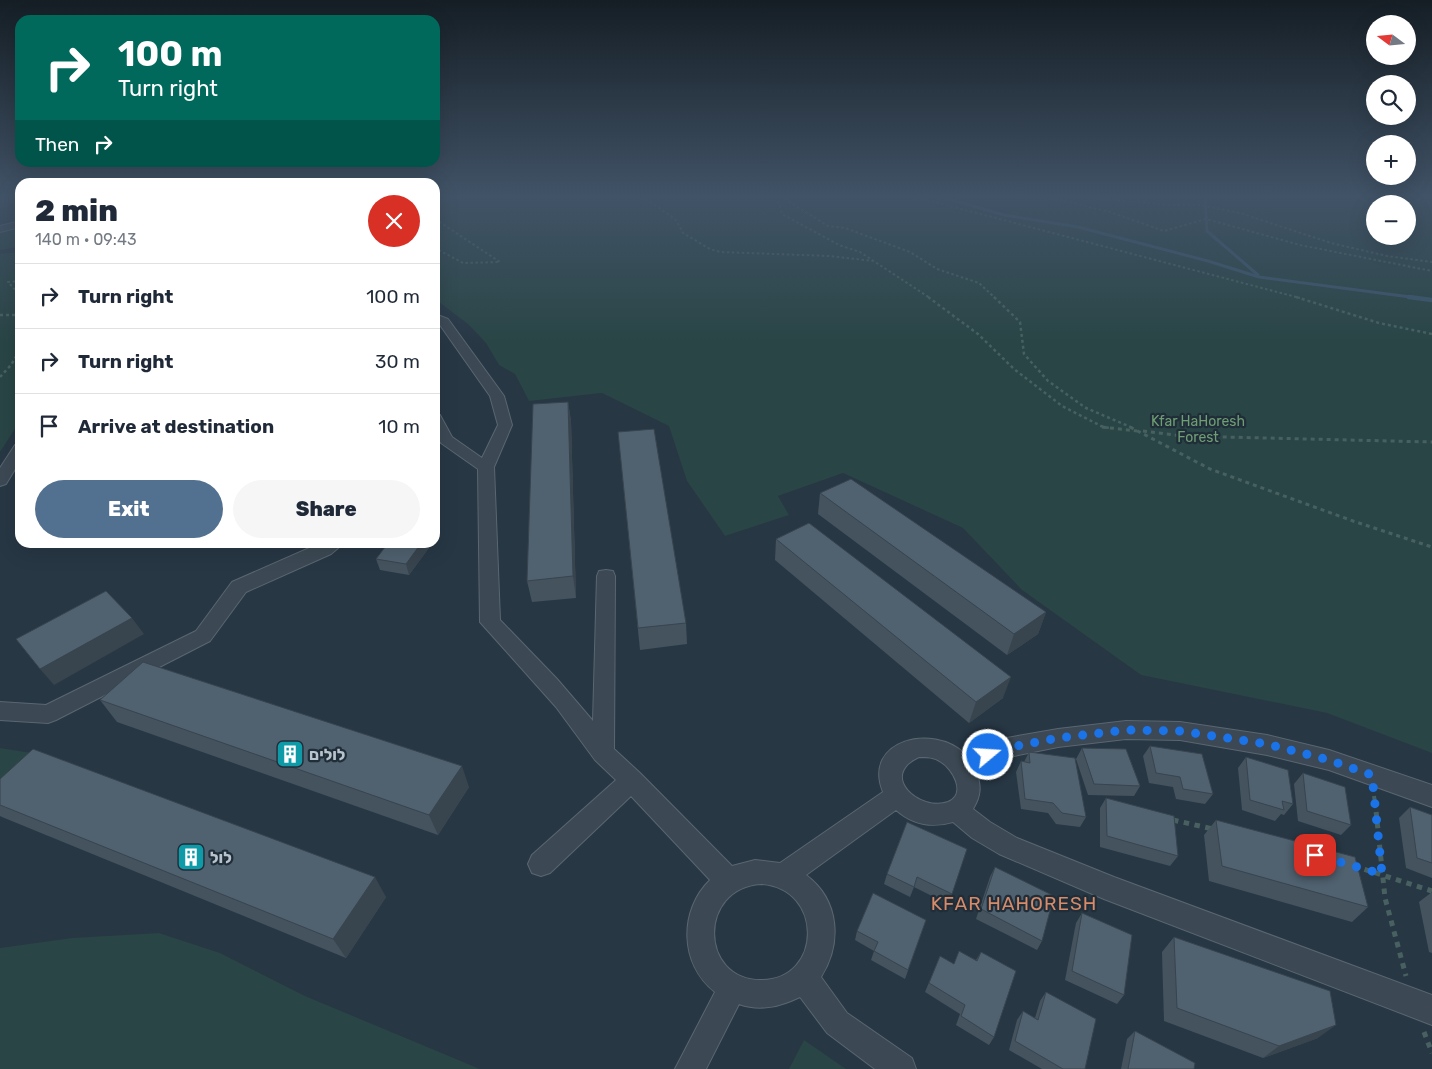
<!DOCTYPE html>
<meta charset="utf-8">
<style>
body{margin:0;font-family:Rubik,"Noto Sans Hebrew",sans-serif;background:#f6f6f7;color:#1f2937;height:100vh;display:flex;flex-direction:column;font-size:19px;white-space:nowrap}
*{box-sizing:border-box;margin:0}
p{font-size:16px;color:#747a83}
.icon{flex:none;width:28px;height:28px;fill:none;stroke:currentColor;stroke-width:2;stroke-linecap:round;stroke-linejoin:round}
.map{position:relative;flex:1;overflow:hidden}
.sheet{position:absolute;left:15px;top:178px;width:425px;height:370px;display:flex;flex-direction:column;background:#fff;border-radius:15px;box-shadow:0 5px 20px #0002}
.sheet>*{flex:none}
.banner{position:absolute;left:15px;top:15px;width:425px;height:152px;border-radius:15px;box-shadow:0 5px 20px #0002;background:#00695c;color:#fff;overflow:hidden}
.needle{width:32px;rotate:286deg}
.controls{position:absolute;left:1366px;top:15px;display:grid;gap:10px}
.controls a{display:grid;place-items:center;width:50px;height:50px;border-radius:50%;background:#fff;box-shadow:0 5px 20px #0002;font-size:25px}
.pin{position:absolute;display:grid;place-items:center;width:42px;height:42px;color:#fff;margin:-21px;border-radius:10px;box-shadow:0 2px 8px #0006}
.me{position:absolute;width:55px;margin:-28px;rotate:72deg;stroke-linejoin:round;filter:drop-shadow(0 0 4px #0008)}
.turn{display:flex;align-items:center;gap:18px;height:105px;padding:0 20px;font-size:22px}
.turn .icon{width:65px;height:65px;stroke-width:2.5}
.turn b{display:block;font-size:35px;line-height:42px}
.then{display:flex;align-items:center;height:48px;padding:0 20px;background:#0003;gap:10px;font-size:19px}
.round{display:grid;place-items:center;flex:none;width:52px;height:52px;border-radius:26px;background:#f6f6f7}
.head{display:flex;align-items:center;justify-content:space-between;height:85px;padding:0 20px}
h1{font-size:30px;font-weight:800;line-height:38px}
.primary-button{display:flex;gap:10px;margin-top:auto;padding:10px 20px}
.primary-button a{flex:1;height:58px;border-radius:30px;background:#52708f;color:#fff;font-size:20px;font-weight:800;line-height:58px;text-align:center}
.primary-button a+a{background:#f6f6f7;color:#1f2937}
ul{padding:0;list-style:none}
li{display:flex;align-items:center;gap:15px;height:65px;padding:0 20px;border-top:1px solid #e0e1e3}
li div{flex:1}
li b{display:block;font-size:19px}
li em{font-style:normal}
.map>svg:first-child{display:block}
.green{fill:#294545;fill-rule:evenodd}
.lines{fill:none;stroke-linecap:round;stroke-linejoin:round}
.stream-far1{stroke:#3b566b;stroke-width:3}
.stream{stroke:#3b566b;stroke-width:4.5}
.minor-casing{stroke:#5a6671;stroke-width:2}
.path-far4{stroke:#486160;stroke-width:2;stroke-dasharray:2.5 2.5;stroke-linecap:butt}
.path-far3{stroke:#486160;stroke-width:2.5;stroke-dasharray:3 3;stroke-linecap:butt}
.path-far2{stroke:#486160;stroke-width:3;stroke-dasharray:4 4;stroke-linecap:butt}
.path-far1{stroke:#486160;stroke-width:4;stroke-dasharray:4.5 4.5;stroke-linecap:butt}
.path{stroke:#486160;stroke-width:5;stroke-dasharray:5.5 5.5;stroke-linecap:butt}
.minor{fill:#3c4954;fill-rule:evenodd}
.wall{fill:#45535f}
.shaded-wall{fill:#38444e}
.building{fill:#50616f;stroke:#38444e}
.route{stroke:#1a73e8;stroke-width:9;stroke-dasharray:0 16.2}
.labels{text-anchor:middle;stroke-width:4.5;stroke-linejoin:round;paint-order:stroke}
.park-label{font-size:14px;fill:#709e74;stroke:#202e39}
.near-poi-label{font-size:16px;font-weight:bold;fill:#b9c3cd;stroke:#202e39;text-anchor:start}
.near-quarter-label{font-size:19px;letter-spacing:1px;fill:#d88b69;stroke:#202e39}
</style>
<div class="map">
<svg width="1432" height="1069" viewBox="0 0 1432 1069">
<rect width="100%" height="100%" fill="#273744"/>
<!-- green -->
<g class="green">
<path d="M 435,196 L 1432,196 L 1432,753 L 1327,713 L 1141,675 L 1022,590 L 963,528 L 843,473 L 778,496 L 789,515 L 725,536 L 687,481 L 669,426 L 602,393 L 529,401 L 515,374 L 499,365 L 486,343 L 468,324 L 435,299 ZM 1375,204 L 1408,204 L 1408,236 L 1375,236 Z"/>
<polygon points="20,227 20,247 0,250 0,232"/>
<polygon points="20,252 20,421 0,452 0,254"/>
<polygon points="0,748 51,756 0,793"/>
<polygon points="159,933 220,953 305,996 480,1069 0,1069 0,948 72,938"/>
<polygon points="804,1040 846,1069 789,1069"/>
</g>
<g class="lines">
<!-- stream-far1 -->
<g class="stream-far1">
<polyline points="938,196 1004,215 1078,227 1208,261 1259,277 1418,298"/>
<polyline points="1205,196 1207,231 1258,275"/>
</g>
<!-- stream -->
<polyline class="stream" points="1409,297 1432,300"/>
<!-- minor casing -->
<g class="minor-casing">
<g id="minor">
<polygon points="20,221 20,227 0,232 0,226"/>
<path d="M 435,314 L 448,319 L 504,396 L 512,425 L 494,467 L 500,620 L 557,679 L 593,721 L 597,576 L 599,571 L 606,570 L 613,571 L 615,576 L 614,749 L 640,773 L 732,866 L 755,860 L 780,863 L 883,792 C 862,740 933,723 965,754 L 1001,739 L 1058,729 L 1126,721 L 1180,722 L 1267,735 L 1329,750 L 1432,785 L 1432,807 L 1329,770 L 1267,755 L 1180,740 L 1126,739 L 1058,747 L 1004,758 L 975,770 C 982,785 981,796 973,809 L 990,822 L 1017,838 L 1114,877 L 1432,995 L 1432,1025 L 1104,899 L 999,854 L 972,838 L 953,822 C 932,828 913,825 896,810 L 806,875 C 840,900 842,944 821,977 L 847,1013 L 912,1058 L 916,1069 L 875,1069 L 827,1033 L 800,997 C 781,1006 761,1012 739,1004 L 706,1069 L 675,1069 L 715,992 C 679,964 679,910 710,880 L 631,796 L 550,873 L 541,876 L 532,873 L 528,864 L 532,855 L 616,780 L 595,760 L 556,707 L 480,622 L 478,469 L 441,443 L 435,433 L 435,414 L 440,415 L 452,437 L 482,458 L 498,425 L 490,396 L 440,325 L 435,323 ZM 919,757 C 927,757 934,757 941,762 C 953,769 967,794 948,802 C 920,812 878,776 919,757 ZM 761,884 C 824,888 823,980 761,980 C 699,980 698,888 761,884 Z"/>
<polygon points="20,443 20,461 6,484 0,486 0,468 15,445"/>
<polygon points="323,542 345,542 331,554 246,592 210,641 56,720 48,723 0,720 0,702 46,705 196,631 232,582"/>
</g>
</g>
<!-- path-far4 -->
<g class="path-far4">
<polyline points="544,196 575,196"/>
<polyline points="642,196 676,220 683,233 710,249 720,252 830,256 873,261"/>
<polyline points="777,196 782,214 839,245 860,252 930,298"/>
<polyline points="780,196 828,226 845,228 910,252 937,269 979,283 995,298"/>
<polyline points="912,196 1300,298"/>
<polyline points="1030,196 1064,201 1110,212 1164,231 1206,219 1300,245 1432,271"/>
<polyline points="1073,196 1168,205 1201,205 1240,213 1331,243 1387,256 1432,262"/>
<polyline points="1398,196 1432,203"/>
<polyline points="435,219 500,262 463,263 435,248"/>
<polyline points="20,281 8,282 20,295"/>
</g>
<!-- path-far3 -->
<g class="path-far3">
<polyline points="928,297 978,334 1014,369 1062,406 1103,427 1110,428"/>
<polyline points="994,297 1020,322 1024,354 1048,381 1086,408 1133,428"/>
<polyline points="1296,297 1379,323 1432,334"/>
<polyline points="0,315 20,315"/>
<polyline points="0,377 11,365 20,350"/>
</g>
<!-- path-far2 -->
<g class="path-far2">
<polyline points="1102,427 1137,431"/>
<polyline points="1130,427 1210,469 1353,521 1432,547"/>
<polyline points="1143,431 1183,436 1432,442"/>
</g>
<!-- path-far1 -->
<polyline class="path-far1" points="1374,796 1375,803"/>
<!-- path -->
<g class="path">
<polyline points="1375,801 1385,898 1406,976"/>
<polyline points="1173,820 1213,829"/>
<polyline points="1354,866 1432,891"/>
<polyline points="1424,1032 1432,1053"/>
</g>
<!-- minor -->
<use href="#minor" class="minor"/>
</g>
<!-- wall -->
<g class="wall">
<polygon points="568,402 571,421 576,598 532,602 527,581"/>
<polygon points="618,432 686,623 687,644 640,650"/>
<polygon points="820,493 1046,612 1038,634 1007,655 818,514"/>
<polygon points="776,539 1003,698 969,723 775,560"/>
<polygon points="389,542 431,542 431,545 409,575 380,570 376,559"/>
<polygon points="100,700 469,787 438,835 117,722"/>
<polygon points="1150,746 1213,794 1205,804 1176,799 1173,787 1149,783 1143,756"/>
<polygon points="1082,748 1140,786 1134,796 1088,795 1076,759"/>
<polygon points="1029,752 1086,817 1080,827 1056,824 1048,813 1021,809 1016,772 1021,761 1024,762"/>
<polygon points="1246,757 1293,804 1284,815 1281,814 1275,821 1242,810 1238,768"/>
<polygon points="1303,773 1351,825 1341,835 1298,821 1294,784"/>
<polygon points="0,779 386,897 346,958 2,817 0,816"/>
<polygon points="1106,798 1178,856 1170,866 1100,847 1100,808"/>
<polygon points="1410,807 1432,815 1432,878 1406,868 1399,818"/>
<polygon points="1216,820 1368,907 1352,922 1209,881 1204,835"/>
<polygon points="907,822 952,894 948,904 914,887 910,897 884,884 887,874"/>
<polygon points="995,867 1042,941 1037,950 976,919 990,877"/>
<polygon points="1432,892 1432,953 1429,952 1419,902"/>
<polygon points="1082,913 1124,995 1117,1004 1065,980 1076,923"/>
<polygon points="926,920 905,979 871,960 874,951 855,940 857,931"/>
<polygon points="1174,937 1318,1038 1263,1058 1164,1021 1162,952"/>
<polygon points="959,951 976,960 981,952 994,1037 989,1045 956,1025 960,1014 925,992 940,956 954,964"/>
<polygon points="1046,992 1085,1069 1042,1069 1009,1050 1017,1020 1023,1011 1035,1018 1040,1001"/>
<polygon points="1135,1031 1194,1069 1121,1069 1127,1039"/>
</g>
<!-- shaded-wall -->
<g class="shaded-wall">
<polygon points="7,196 12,196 15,201 8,207 3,207 0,210 0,199"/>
<polygon points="568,402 571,421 576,598 573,576"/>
<polygon points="422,542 431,542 431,545 409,575 406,564"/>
<polygon points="1046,612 1038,634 1007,655 1014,634"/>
<polygon points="132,618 144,634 54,685 40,669"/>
<polygon points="1011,677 1003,698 969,723 976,702"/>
<polygon points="462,766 469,787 438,835 429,815"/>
<polygon points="375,877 386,897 346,958 333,939"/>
<polygon points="1336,1025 1318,1038 1263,1058 1279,1046"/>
</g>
<!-- building -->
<g class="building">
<polygon points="0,196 7,196 3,199 0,199"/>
<polygon points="568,402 573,576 527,581 533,404"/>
<polygon points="654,429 686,623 638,628 618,432"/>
<polygon points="851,479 1046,612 1014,634 820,493"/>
<polygon points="809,523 1011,677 976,702 776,539"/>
<polygon points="389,542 422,542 406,564 376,559"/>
<polygon points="106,591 132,618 40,669 16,639"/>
<polygon points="143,662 462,766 429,815 100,700"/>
<polygon points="1150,746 1202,754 1213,794 1183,789 1180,777 1156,773"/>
<polygon points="1082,748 1126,749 1140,786 1094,784"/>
<polygon points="33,749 375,877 333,939 0,805 0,779"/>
<polygon points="1029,752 1075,758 1086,817 1062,813 1053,803 1025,799 1021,761 1030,763"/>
<polygon points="1246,757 1288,770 1293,804 1282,801 1284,810 1250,800"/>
<polygon points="1303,773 1345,787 1351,825 1307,811"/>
<polygon points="1106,798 1174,816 1178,856 1107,836"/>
<polygon points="1410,807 1432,815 1432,863 1417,858"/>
<polygon points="1216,820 1355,857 1368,907 1222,866"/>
<polygon points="907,822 967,849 952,894 917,877 914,887 887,874"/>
<polygon points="995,867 1054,896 1042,941 981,909"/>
<polygon points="873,893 926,920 908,970 874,951 878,942 857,931"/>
<polygon points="1082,913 1132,935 1124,995 1072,971"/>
<polygon points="1174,937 1330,991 1336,1025 1279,1046 1177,1008"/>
<polygon points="959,951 977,961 981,952 1016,971 994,1037 961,1016 965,1005 929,983 940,956 954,964"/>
<polygon points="1046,992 1096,1019 1085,1069 1063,1069 1015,1041 1023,1011 1038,1020"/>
<polygon points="1135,1031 1195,1063 1194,1069 1128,1069"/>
</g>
<!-- sky -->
<linearGradient id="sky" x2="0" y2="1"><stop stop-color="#151e25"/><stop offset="0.57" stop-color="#415367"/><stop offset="1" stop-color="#415367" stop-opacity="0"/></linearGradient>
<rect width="1432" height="345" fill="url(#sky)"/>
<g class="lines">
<!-- route -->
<polyline class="route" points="988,755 1001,749 1058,738 1126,730 1180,731 1267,744 1329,760 1372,775 1382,874 1315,855"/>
</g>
<!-- icons -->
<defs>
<g id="building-square" transform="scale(1.4375)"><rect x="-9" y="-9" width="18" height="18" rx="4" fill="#0f9aa8" stroke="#202e39"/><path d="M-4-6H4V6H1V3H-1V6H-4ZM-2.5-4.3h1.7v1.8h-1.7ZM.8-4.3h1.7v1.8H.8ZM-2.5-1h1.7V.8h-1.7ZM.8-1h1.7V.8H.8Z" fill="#fff"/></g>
</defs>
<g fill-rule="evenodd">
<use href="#building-square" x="290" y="754"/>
<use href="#building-square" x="191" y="857"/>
</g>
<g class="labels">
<!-- park labels -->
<g class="park-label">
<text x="1198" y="426">Kfar HaHoresh<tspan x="1198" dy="16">Forest</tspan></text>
</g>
<!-- near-poi labels -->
<g class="near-poi-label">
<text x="309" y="760">לולים</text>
<text x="210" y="863">לול</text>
</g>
<!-- near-quarter labels -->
<g class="near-quarter-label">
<text x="1014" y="910">KFAR HAHORESH</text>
</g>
</g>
</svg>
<div class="controls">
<a><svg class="needle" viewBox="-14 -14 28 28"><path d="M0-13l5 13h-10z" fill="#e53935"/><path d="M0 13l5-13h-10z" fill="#747a83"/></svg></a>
<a><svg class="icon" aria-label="search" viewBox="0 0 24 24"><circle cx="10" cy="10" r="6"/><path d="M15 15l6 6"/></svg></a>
<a>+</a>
<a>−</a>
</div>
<div class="pin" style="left:1315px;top:855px;background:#d93025"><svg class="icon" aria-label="arrive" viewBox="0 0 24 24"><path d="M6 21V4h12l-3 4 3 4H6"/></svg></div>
<svg class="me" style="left:988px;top:755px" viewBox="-20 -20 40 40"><circle r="17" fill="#1a73e8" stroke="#fff" stroke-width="3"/><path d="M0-11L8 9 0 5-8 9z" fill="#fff"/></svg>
<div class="banner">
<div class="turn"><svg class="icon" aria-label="right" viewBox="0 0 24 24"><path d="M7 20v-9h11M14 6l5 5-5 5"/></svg><div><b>100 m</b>Turn right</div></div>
<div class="then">Then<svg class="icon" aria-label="right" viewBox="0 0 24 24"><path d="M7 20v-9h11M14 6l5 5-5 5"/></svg></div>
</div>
<section class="sheet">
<div class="head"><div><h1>2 min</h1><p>140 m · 09:43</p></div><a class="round" style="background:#d93025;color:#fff"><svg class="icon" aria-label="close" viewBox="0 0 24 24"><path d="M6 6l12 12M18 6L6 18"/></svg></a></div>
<ul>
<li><svg class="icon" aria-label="right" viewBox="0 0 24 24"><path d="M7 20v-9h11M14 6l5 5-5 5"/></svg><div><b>Turn right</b></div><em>100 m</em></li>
<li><svg class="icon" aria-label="right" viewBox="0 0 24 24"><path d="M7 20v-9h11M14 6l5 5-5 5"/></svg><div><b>Turn right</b></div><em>30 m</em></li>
<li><svg class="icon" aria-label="arrive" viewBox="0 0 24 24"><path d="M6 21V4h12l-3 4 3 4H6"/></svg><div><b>Arrive at destination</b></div><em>10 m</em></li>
</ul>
<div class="primary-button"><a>Exit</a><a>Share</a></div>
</section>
</div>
